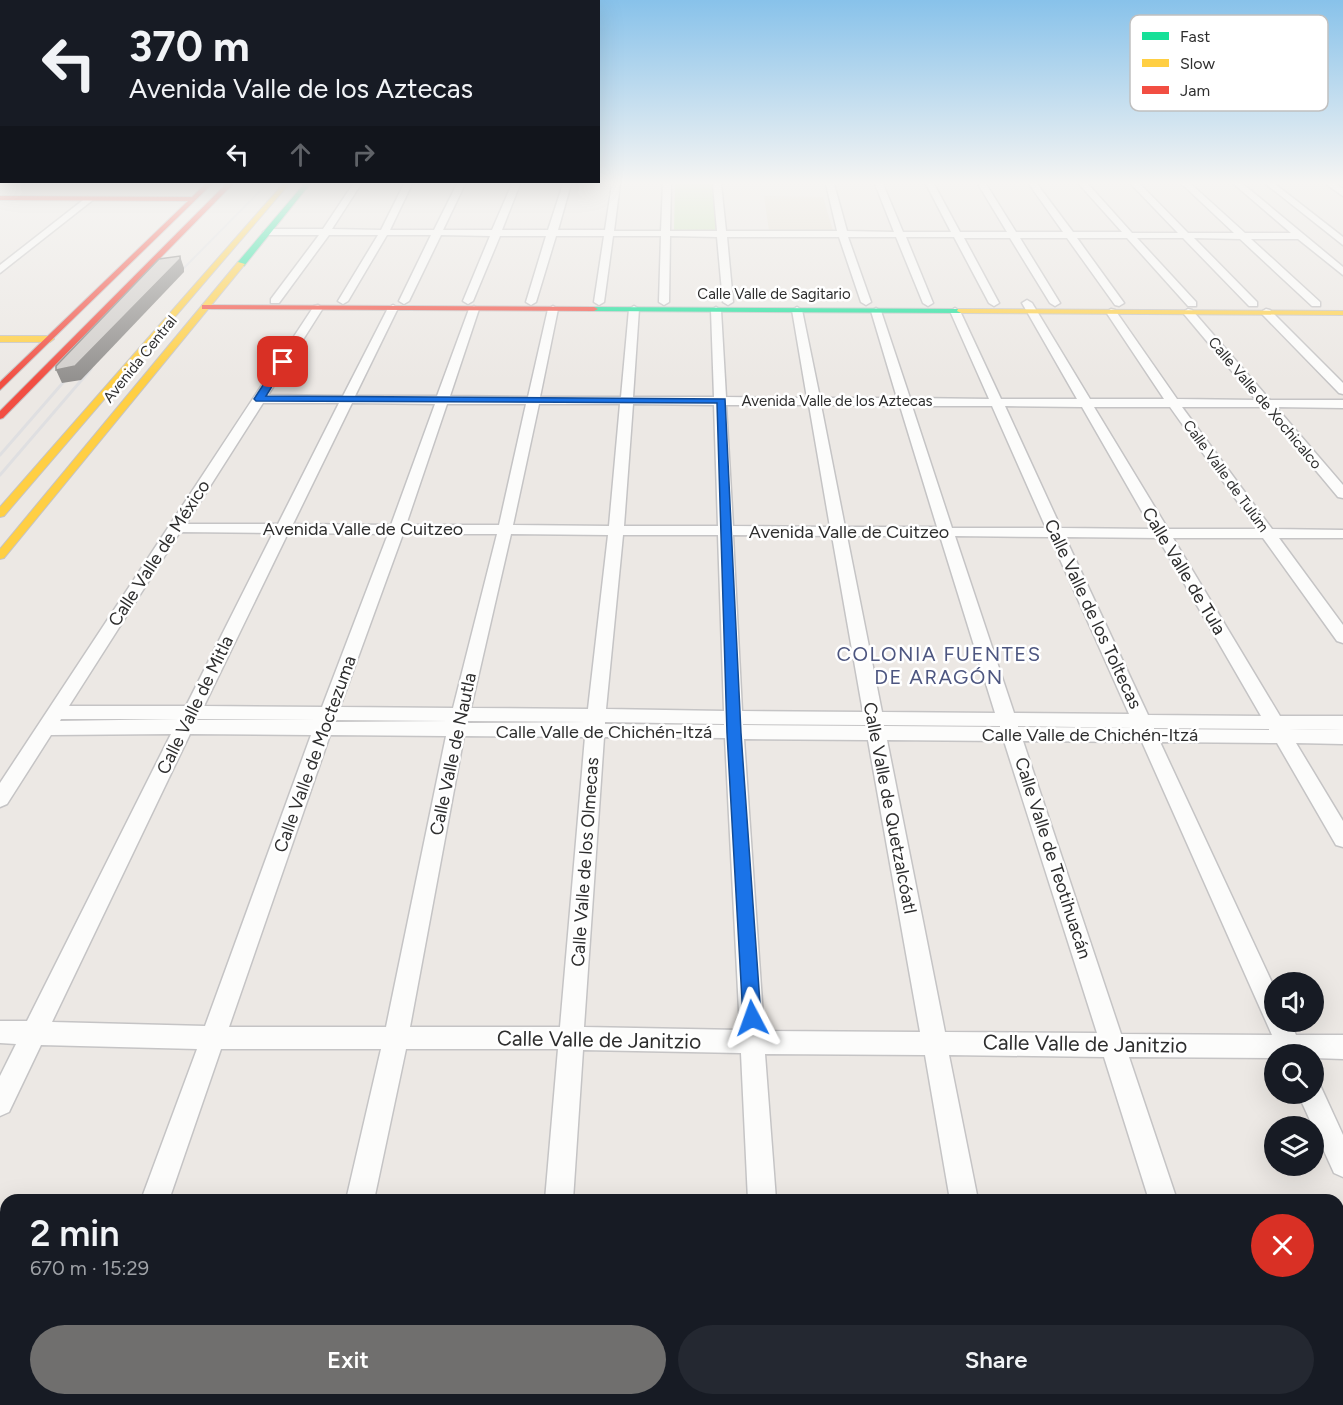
<!DOCTYPE html>
<meta charset="utf-8">
<style>
body{margin:0;font-family:Figtree,sans-serif;background:#242831;color:#f1f3f6;height:100vh;display:flex;flex-direction:column;font-size:22px;white-space:nowrap}
*{box-sizing:border-box;margin:0}
p{font-size:20px;color:#9ea1a6}
.icon{flex:none;width:33px;height:33px;fill:none;stroke:currentColor;stroke-width:2;stroke-linecap:round;stroke-linejoin:round}
.map{position:relative;flex:1;overflow:hidden}
.details{position:absolute;left:0px;top:1194px;width:1344px;height:212px;display:flex;flex-direction:column;background:#171b24;border-radius:18px 18px 0 0;box-shadow:0 6px 24px #0002}
.details>*{flex:none}
.top-card{position:absolute;left:0px;top:0px;width:600px;height:183px;box-shadow:0 6px 24px #0002;background:#171b24;color:#f1f3f6;overflow:hidden}
.buttons{position:absolute;left:1264px;top:972px;display:grid;gap:12px}
.buttons a{display:grid;place-items:center;width:60px;height:60px;border-radius:50%;background:#171b24;box-shadow:0 6px 24px #0002;font-size:30px}
.pin{position:absolute;display:grid;place-items:center;width:51px;height:51px;color:#fff;margin:-26px;border-radius:12px;box-shadow:0 3px 9px #0006}
.me{position:absolute;width:66px;margin:-33px;rotate:356deg;stroke-linejoin:round;filter:drop-shadow(0 0 4px #0008)}
.turn{display:flex;align-items:center;gap:21px;height:126px;padding:0 30px;font-size:27px}
.turn .icon{width:78px;height:78px;stroke-width:2.5}
.turn b{display:block;font-size:42px;line-height:51px}
.lanes{display:flex;align-items:center;height:57px;padding:0 30px;background:#0003;justify-content:center;gap:30px;direction:ltr}
.lanes .off{opacity:.35}
.round{display:grid;place-items:center;flex:none;width:63px;height:63px;border-radius:32px;background:#242831}
.head{display:flex;align-items:center;justify-content:space-between;height:102px;padding:0 30px}
h1{font-size:36px;font-weight:600;line-height:45px}
.primary-button{display:flex;gap:12px;margin-top:auto;padding:12px 30px}
.primary-button a{flex:1;height:69px;border-radius:36px;background:#706f6e;color:#fff;font-size:24px;font-weight:600;line-height:69px;text-align:center}
.primary-button a+a{background:#242831;color:#f1f3f6}
.map>svg:first-child{display:block}
.education{fill:#e6e0d3}
.green{fill:#cee6be}
.lines{fill:none;stroke-linecap:round;stroke-linejoin:round}
.street-casing{stroke:#c5c4c5;stroke-width:3}
.fast-casing{stroke:#c5c4c5;stroke-width:2}
.slow-casing{stroke:#c5c4c5;stroke-width:2}
.jam-casing{stroke:#c5c4c5;stroke-width:2}
.street{fill:#fcfcfb;fill-rule:evenodd}
.fast{fill:#16e098;fill-rule:evenodd}
.slow{fill:#ffcf43;fill-rule:evenodd}
.jam{fill:#f24e42;fill-rule:evenodd}
.rail-far1{stroke:#dfdfe1;stroke-width:2}
.rail{stroke:#dfdfe1;stroke-width:3}
.shaded-wall{fill:#92908e}
.building{fill:#d1cecb;stroke:#92908e;stroke-width:1.5}
.route{fill:#1a73e8;stroke:#114b97;stroke-width:1.5}
.labels{text-anchor:middle;stroke-width:5;stroke-linejoin:round;paint-order:stroke}
.far-street-label{font-size:15px;fill:#2e2e2e;stroke:#fff}
.street-label{font-size:18px;fill:#2e2e2e;stroke:#fff}
.neighbourhood-label{font-size:20px;letter-spacing:1.5px;fill:#4d5680;stroke:#fff}
.near-street-label{font-size:21px;fill:#2e2e2e;stroke:#fff}
.key{fill:#fff;stroke:#c0c0c0;stroke-width:1.5}
.key-label{font-size:16px;fill:#2e2e2e}
</style>
<div class="map">
<svg width="1343" height="1405" viewBox="0 0 1343 1405">
<rect width="100%" height="100%" fill="#ece8e4"/>
<!-- education -->
<polygon class="education" points="764,196 823,197 833,231 769,231"/>
<!-- green -->
<polygon class="green" points="675,184 712,184 716,231 674,231"/>
<g class="lines">
<!-- street casing -->
<g class="street-casing">
<g id="street">
<polygon points="353,184 361,184 332,229 381,230 404,184 412,184 390,230 434,230 457,184 465,184 443,230 492,230 512,184 520,184 502,230 548,230 563,184 571,184 558,230 605,230 612,184 620,184 614,231 661,231 663,184 671,184 670,231 717,231 713,184 721,184 726,231 837,231 826,184 834,184 847,231 894,232 875,184 883,184 903,232 951,232 926,184 934,184 960,232 1007,232 978,184 986,184 1016,232 1063,232 1029,184 1037,184 1073,232 1122,232 1079,184 1088,184 1132,233 1178,233 1131,184 1140,184 1188,233 1234,233 1182,184 1191,184 1245,233 1291,233 1234,184 1243,184 1343,267 1343,275 1298,239 1251,239 1320,302 1320,306 1312,306 1240,239 1194,238 1257,302 1257,306 1249,306 1183,238 1137,238 1196,302 1196,306 1188,306 1127,238 1077,238 1124,303 1119,306 1115,305 1067,238 1020,238 1060,303 1055,306 1050,303 1010,238 964,238 999,303 994,306 989,303 954,237 906,237 933,303 928,306 923,303 896,237 848,237 871,302 866,305 861,302 839,237 727,237 733,302 728,305 723,302 717,237 670,236 669,302 664,305 659,302 661,236 613,236 604,302 599,305 594,302 604,236 556,236 536,302 531,305 526,302 546,236 500,236 473,301 468,304 463,301 490,236 441,235 409,301 404,304 399,301 431,235 387,235 348,301 343,304 338,301 378,235 329,235 279,303 271,303 271,299 319,235 268,235 263,232 268,229 323,229"/>
<polygon points="1266,184 1275,184 1343,237 1343,245"/>
<polygon points="1326,184 1336,184 1343,189 1343,196"/>
<polygon points="87,197 94,199 0,273 0,265"/>
<path d="M 1027,300 L 1032,303 L 1090,399 L 1164,399 L 1106,312 L 1111,309 L 1115,310 L 1177,399 L 1256,400 L 1184,314 L 1183,312 L 1188,309 L 1192,310 L 1270,400 L 1343,400 L 1343,408 L 1276,407 L 1343,485 L 1343,498 L 1338,497 L 1263,407 L 1182,407 L 1272,529 L 1343,530 L 1343,538 L 1279,538 L 1343,625 L 1343,643 L 1337,641 L 1263,538 L 1173,538 L 1280,716 L 1343,716 L 1343,730 L 1288,729 L 1343,730 L 1343,744 L 1296,743 L 1343,821 L 1343,847 L 1336,845 L 1277,743 L 1160,742 L 1275,989 L 1275,1022 L 1290,1022 L 1296,1035 L 1343,1035 L 1343,1059 L 1314,1058 L 1314,1054 L 1275,1054 L 1275,1058 L 1129,1057 L 1177,1200 L 1149,1200 L 1104,1057 L 949,1055 L 978,1200 L 950,1200 L 925,1055 L 765,1054 L 776,1200 L 748,1200 L 741,1053 L 583,1050 L 573,1200 L 545,1200 L 558,1049 L 406,1049 L 374,1200 L 346,1200 L 381,1049 L 221,1049 L 169,1200 L 141,1200 L 197,1049 L 41,1045 L 9,1112 L 0,1116 L 0,1076 L 16,1044 L 0,1043 L 0,1021 L 27,1021 L 171,734 L 51,735 L 7,804 L 0,807 L 0,783 L 314,306 L 318,305 L 323,308 L 268,395 L 343,396 L 388,308 L 393,305 L 398,308 L 355,396 L 437,396 L 469,309 L 474,306 L 479,309 L 450,396 L 528,397 L 548,309 L 553,306 L 558,309 L 540,397 L 621,397 L 629,309 L 634,306 L 639,309 L 633,397 L 714,397 L 711,310 L 716,307 L 721,310 L 726,397 L 807,398 L 792,310 L 797,307 L 802,310 L 820,398 L 897,398 L 871,311 L 876,308 L 881,311 L 910,398 L 989,399 L 950,311 L 955,308 L 960,311 L 1001,399 L 1077,399 L 1022,303 ZM 263,403 L 339,403 L 278,524 L 186,524 ZM 352,403 L 435,404 L 391,525 L 293,524 ZM 447,404 L 526,404 L 499,525 L 406,525 ZM 539,404 L 620,404 L 609,526 L 513,525 ZM 633,404 L 714,405 L 718,526 L 624,526 ZM 726,405 L 809,405 L 830,527 L 733,526 ZM 821,405 L 900,406 L 937,527 L 845,527 ZM 912,406 L 992,406 L 1046,528 L 952,528 ZM 1005,406 L 1082,407 L 1152,529 L 1061,528 ZM 1094,407 L 1170,407 L 1257,529 L 1168,529 ZM 180,532 L 273,533 L 186,706 L 69,706 ZM 288,533 L 388,534 L 322,707 L 204,706 ZM 403,534 L 497,534 L 453,708 L 340,707 ZM 511,534 L 608,535 L 588,709 L 471,708 ZM 623,535 L 718,535 L 724,711 L 606,709 ZM 733,535 L 832,536 L 863,712 L 742,711 ZM 847,536 L 940,536 L 995,713 L 882,712 ZM 955,536 L 1050,537 L 1129,714 L 1014,713 ZM 1065,537 L 1158,538 L 1261,716 L 1148,715 ZM 61,719 L 179,719 L 60,721 ZM 197,719 L 317,720 L 196,720 ZM 335,720 L 449,721 L 335,722 ZM 468,721 L 587,722 L 467,723 ZM 605,722 L 724,724 L 724,725 L 605,724 ZM 743,724 L 866,725 L 866,726 L 743,725 ZM 884,725 L 1000,726 L 1000,727 L 884,726 ZM 1018,726 L 1135,728 L 1018,727 ZM 1154,728 L 1269,729 L 1269,730 L 1154,729 ZM 190,734 L 311,735 L 205,1026 L 52,1022 ZM 330,735 L 446,736 L 386,1027 L 229,1027 ZM 464,736 L 585,737 L 560,1027 L 410,1027 ZM 604,737 L 725,738 L 740,1030 L 584,1027 ZM 744,739 L 868,740 L 920,1032 L 764,1031 ZM 887,740 L 1004,741 L 1097,1033 L 945,1032 ZM 1023,741 L 1142,742 L 1272,1035 L 1121,1034 Z"/>
<polygon points="1266,309 1270,310 1343,383 1343,394 1339,393 1262,314 1261,312"/>
<polygon points="1314,1083 1320,1085 1343,1135 1343,1177 1334,1173 1298,1094 1314,1094"/>
<polygon points="69,1400 99,1400 97,1405 67,1405"/>
<polygon points="300,1400 330,1400 328,1405 298,1405"/>
<polygon points="528,1400 558,1400 557,1405 527,1405"/>
<rect x="757" y="1400" width="30" height="5"/>
<polygon points="987,1400 1017,1400 1018,1405 988,1405"/>
<polygon points="1211,1400 1241,1400 1243,1405 1213,1405"/>
</g>
</g>
<!-- fast casing -->
<g class="fast-casing">
<g id="fast">
<polygon points="304,184 310,184 244,266 238,266 238,262"/>
<polygon points="591,307 961,309 965,311 961,313 594,311 591,311"/>
</g>
</g>
<!-- slow casing -->
<g class="slow-casing">
<g id="slow">
<polygon points="283,184 289,184 4,516 0,517 0,507"/>
<polygon points="238,262 245,264 4,558 0,559 0,549"/>
<polygon points="958,309 1343,311 1343,315 961,313 957,311"/>
<polygon points="0,336 50,336 54,339 50,342 0,342"/>
</g>
</g>
<!-- jam casing -->
<g class="jam-casing">
<g id="jam">
<polygon points="205,184 212,184 0,390 0,382 188,201 0,200 0,196 192,197"/>
<polygon points="226,184 233,184 3,418 0,419 0,411"/>
<polygon points="202,305 594,307 598,309 594,311 205,309 202,309"/>
</g>
</g>
<!-- street -->
<use href="#street" class="street"/>
<!-- fast -->
<use href="#fast" class="fast"/>
<!-- slow -->
<use href="#slow" class="slow"/>
<!-- jam -->
<use href="#jam" class="jam"/>
<!-- rail-far1 -->
<polyline class="rail-far1" points="172,280 267,184"/>
<!-- rail -->
<g class="rail">
<polyline points="0,455 74,370"/>
<polyline points="0,475 91,369"/>
</g>
</g>
<!-- shaded-wall -->
<polygon class="shaded-wall" points="180,256 184,268 184,272 81,380 62,383 56,370"/>
<!-- building -->
<polygon class="building" points="180,256 180,259 75,366 56,370 56,366 159,259"/>
<!-- sky -->
<linearGradient id="sky" x2="0" y2="1"><stop stop-color="#88c2ea"/><stop offset="0.48" stop-color="#f6f5f3"/><stop offset="1" stop-color="#f6f5f3" stop-opacity="0"/></linearGradient>
<rect width="1343" height="381" fill="url(#sky)"/>
<!-- route -->
<polygon class="route" points="283,360 287,362 266,396 725,399 741,733 761,1018 759,1024 752,1027 746,1024 743,1018 727,733 717,403 256,401 254,399 278,362"/>
<g class="labels">
<!-- far-street labels -->
<g class="far-street-label">
<text x="774" y="299">Calle Valle de Sagitario</text>
<text transform="translate(140 359) rotate(-51)" y="5">Avenida Central</text>
<text x="837" y="406">Avenida Valle de los Aztecas</text>
<text transform="translate(1265 403) rotate(50)" y="5">Calle Valle de Xochicalco</text>
<text transform="translate(1226 476) rotate(54)" y="5">Calle Valle de Tulúm</text>
</g>
<!-- street labels -->
<g class="street-label">
<text x="363" y="535">Avenida Valle de Cuitzeo</text>
<text x="849" y="538">Avenida Valle de Cuitzeo</text>
<text transform="translate(159 553) rotate(-57)" y="6">Calle Valle de México</text>
<text transform="translate(1184 571) rotate(59)" y="6">Calle Valle de Tula</text>
<text transform="translate(1093 614) rotate(65)" y="6">Calle Valle de los Toltecas</text>
<text transform="translate(195 705) rotate(-64)" y="6">Calle Valle de Mitla</text>
<text x="604" y="738">Calle Valle de Chichén-Itzá</text>
<text x="1090" y="741">Calle Valle de Chichén-Itzá</text>
<text transform="translate(315 754) rotate(-70)" y="6">Calle Valle de Moctezuma</text>
<text transform="translate(453 754) rotate(-78)" y="6">Calle Valle de Nautla</text>
<text transform="translate(890 808) rotate(79)" y="6">Calle Valle de Quetzalcóatl</text>
<text transform="translate(1053 858) rotate(72)" y="6">Calle Valle de Teotihuacán</text>
<text transform="translate(585 862) rotate(-86)" y="6">Calle Valle de los Olmecas</text>
</g>
<!-- neighbourhood labels -->
<g class="neighbourhood-label">
<text x="939" y="661">COLONIA FUENTES<tspan x="939" dy="23">DE ARAGÓN</tspan></text>
</g>
<!-- near-street labels -->
<g class="near-street-label">
<text transform="translate(599 1040) rotate(1)" y="7">Calle Valle de Janitzio</text>
<text transform="translate(1085 1044) rotate(1)" y="7">Calle Valle de Janitzio</text>
</g>
</g>
<!-- legend -->
<rect x="1130" y="15" width="198" height="96" rx="9" class="key"/>
<rect x="1142" y="32" width="27" height="8" fill="#16e098"/>
<rect x="1142" y="59" width="27" height="8" fill="#ffcf43"/>
<rect x="1142" y="86" width="27" height="8" fill="#f24e42"/>
<g class="key-label">
<text x="1180" y="42">Fast</text>
<text x="1180" y="69">Slow</text>
<text x="1180" y="96">Jam</text>
</g>
</svg>
<div class="buttons">
<a><svg class="icon" aria-label="sound" viewBox="0 0 24 24"><path d="M4 9h4l5-4v14l-5-4H4zM17 9q2 3 0 6"/></svg></a>
<a><svg class="icon" aria-label="search" viewBox="0 0 24 24"><circle cx="10" cy="10" r="6"/><path d="M15 15l6 6"/></svg></a>
<a><svg class="icon" aria-label="layers" viewBox="0 0 24 24"><path d="M12 4l9 5-9 5-9-5zM3 14l9 5 9-5"/></svg></a>
</div>
<div class="pin" style="left:283px;top:362px;background:#d93025"><svg class="icon" aria-label="arrive" viewBox="0 0 24 24"><path d="M6 21V4h12l-3 4 3 4H6"/></svg></div>
<svg class="me" style="left:752px;top:1018px" viewBox="-20 -20 40 40"><path d="M0-17L14 15 0 8-14 15z" fill="#1a73e8" stroke="#fff" stroke-width="4"/></svg>
<div class="top-card">
<div class="turn"><svg class="icon" aria-label="left" viewBox="0 0 24 24"><path d="M17 20v-9H6M10 6l-5 5 5 5"/></svg><div><b>370 m</b>Avenida Valle de los Aztecas</div></div>
<div class="lanes"><svg class="icon" aria-label="left" viewBox="0 0 24 24"><path d="M17 20v-9H6M10 6l-5 5 5 5"/></svg><svg class="icon off" aria-label="ahead" viewBox="0 0 24 24"><path d="M12 20V5M6 11l6-6 6 6"/></svg><svg class="icon off" aria-label="right" viewBox="0 0 24 24"><path d="M7 20v-9h11M14 6l5 5-5 5"/></svg></div>
</div>
<section class="details">
<div class="head"><div><h1>2 min</h1><p>670 m · 15:29</p></div><a class="round" style="background:#d93025;color:#fff"><svg class="icon" aria-label="close" viewBox="0 0 24 24"><path d="M6 6l12 12M18 6L6 18"/></svg></a></div>
<div class="primary-button"><a>Exit</a><a>Share</a></div>
</section>
</div>
